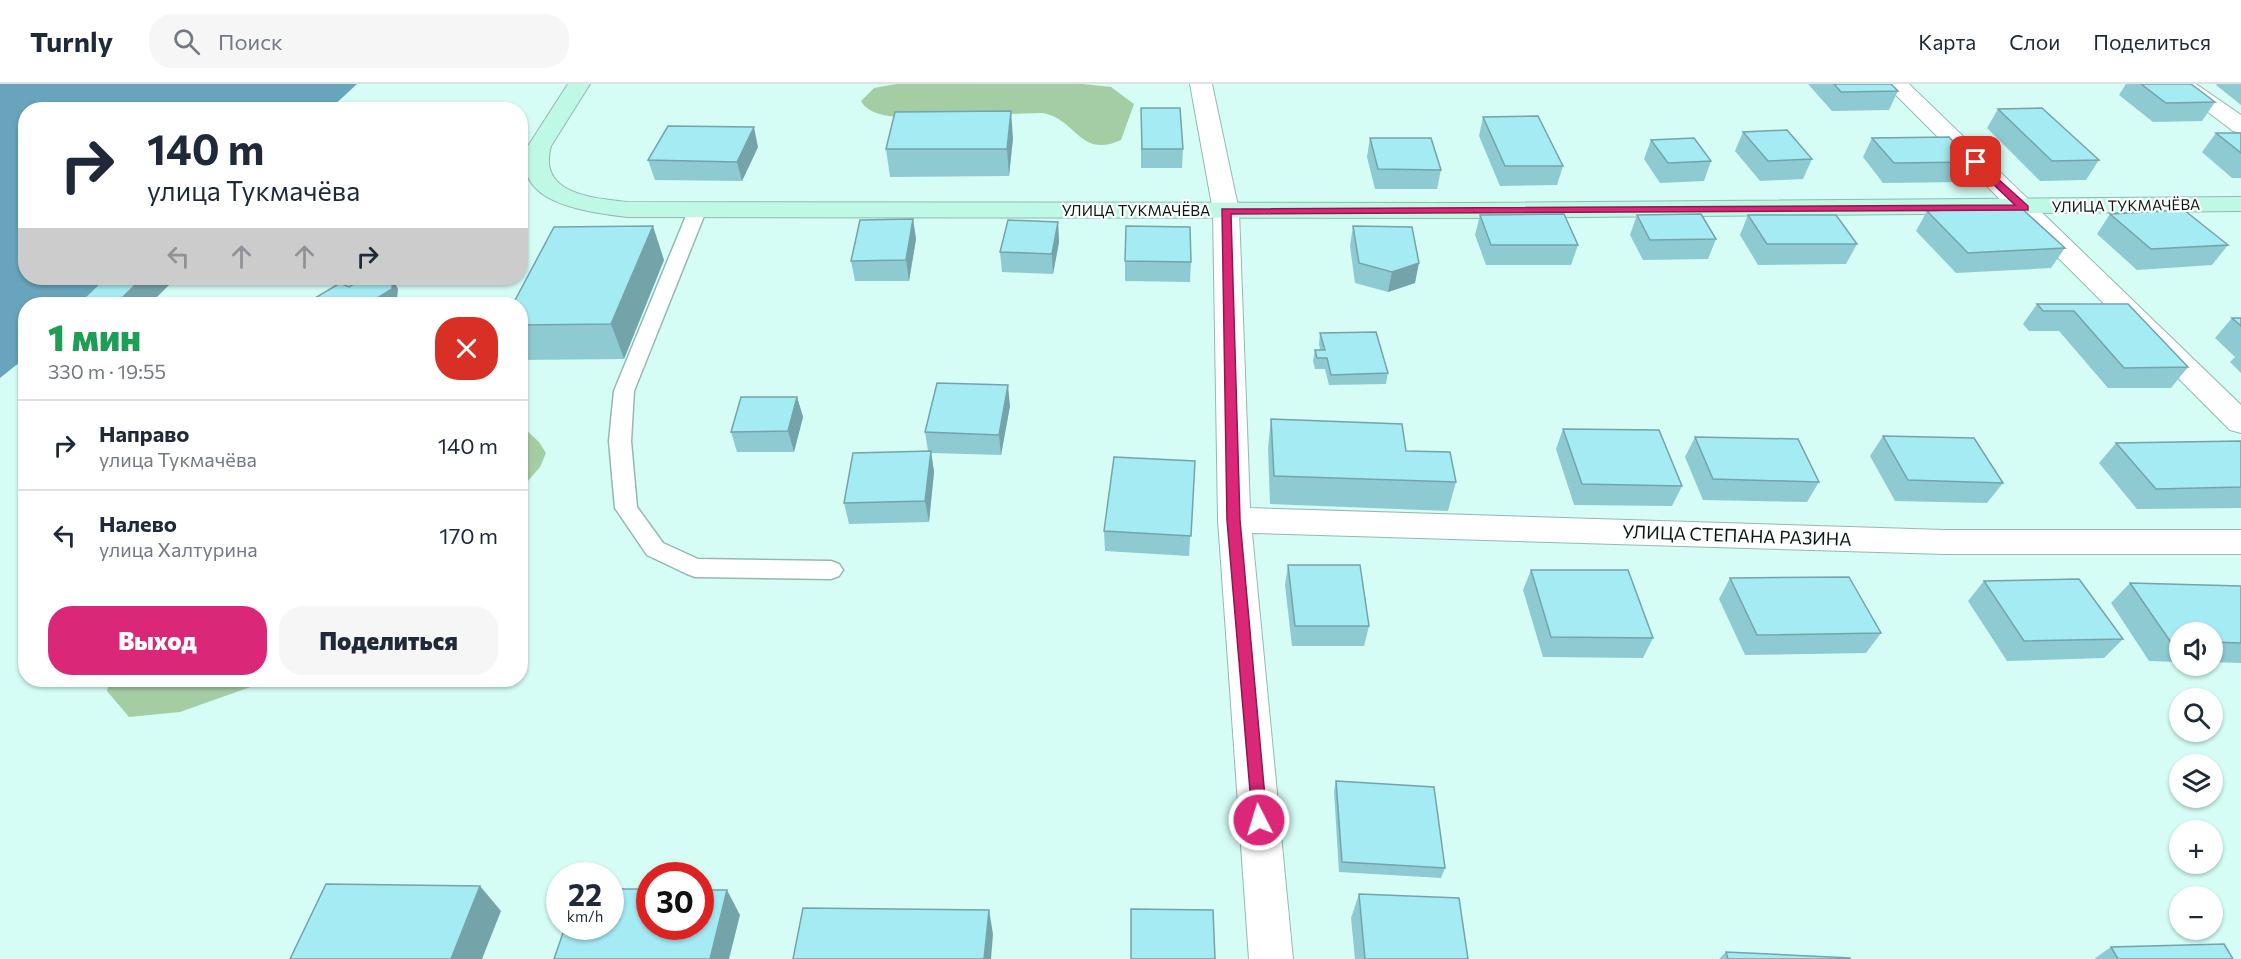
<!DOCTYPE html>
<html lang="ru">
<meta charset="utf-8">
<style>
body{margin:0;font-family:Commissioner,sans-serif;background:#f6f6f7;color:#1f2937;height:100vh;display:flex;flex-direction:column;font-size:22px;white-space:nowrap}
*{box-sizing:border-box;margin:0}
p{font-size:20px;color:#747a83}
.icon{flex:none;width:33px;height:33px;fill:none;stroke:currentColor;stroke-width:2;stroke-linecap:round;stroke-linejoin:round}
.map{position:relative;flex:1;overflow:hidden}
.side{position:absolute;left:18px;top:213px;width:510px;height:390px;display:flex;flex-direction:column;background:#fff;border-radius:24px;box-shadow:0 2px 4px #0004}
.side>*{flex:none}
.hud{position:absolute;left:18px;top:18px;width:510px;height:183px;border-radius:24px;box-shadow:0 2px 4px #0004;background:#fff;color:#1f2937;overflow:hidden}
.controls{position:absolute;left:2169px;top:538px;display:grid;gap:12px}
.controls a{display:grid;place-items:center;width:54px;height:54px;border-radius:50%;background:#fff;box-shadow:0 2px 4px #0004;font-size:30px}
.speed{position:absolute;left:546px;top:778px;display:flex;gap:12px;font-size:30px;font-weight:700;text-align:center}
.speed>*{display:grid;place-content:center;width:78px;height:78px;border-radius:50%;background:#fff;box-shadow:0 2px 4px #0004;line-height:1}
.speed small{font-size:15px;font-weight:400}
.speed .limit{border:9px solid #d22;background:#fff;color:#111}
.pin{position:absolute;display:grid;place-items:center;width:51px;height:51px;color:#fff;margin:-26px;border-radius:12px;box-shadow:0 3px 9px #0006}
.me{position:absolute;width:66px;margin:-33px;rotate:355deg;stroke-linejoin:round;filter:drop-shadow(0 0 4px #0008)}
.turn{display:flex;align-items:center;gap:21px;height:126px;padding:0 30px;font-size:27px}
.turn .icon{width:78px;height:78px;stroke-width:2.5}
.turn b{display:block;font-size:42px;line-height:51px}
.lanes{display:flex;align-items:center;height:57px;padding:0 30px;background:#0003;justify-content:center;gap:30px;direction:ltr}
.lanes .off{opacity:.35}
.round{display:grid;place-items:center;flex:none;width:63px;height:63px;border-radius:24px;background:#f6f6f7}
.summary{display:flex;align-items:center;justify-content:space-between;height:102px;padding:0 30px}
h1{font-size:36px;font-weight:800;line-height:45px;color:#1e9e55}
.primary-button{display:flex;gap:12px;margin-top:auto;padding:12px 30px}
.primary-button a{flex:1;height:69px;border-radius:24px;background:#db2777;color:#fff;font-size:24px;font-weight:800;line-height:69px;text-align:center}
.primary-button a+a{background:#f6f6f7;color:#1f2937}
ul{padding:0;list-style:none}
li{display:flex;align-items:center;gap:18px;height:90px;padding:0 30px;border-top:2px solid #e0e1e3}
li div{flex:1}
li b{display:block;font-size:22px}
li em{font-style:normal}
header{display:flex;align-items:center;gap:36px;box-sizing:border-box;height:84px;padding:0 30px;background:#fff;border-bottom:2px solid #e0e1e3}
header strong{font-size:28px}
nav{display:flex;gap:33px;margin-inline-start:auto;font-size:21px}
.search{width:420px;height:54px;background:#f6f6f7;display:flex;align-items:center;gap:15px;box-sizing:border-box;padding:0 21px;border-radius:24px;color:#747a83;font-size:22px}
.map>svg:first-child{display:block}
.forest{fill:#a5cda4}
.water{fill:#68a4bb}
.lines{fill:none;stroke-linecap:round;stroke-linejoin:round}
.lane-casing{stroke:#93b9b3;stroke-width:3}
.street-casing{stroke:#93b9b3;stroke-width:2}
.secondary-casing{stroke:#93b9b3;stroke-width:2}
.lane{fill:#fff;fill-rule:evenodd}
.street{fill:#fff;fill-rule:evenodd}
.secondary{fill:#bff8e5;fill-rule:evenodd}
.wall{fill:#8ecad1}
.shaded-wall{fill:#74a4aa}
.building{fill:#a5ebf3;stroke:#74a4aa;stroke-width:1.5}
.route{fill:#db2777;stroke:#8e194d;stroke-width:1.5}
.labels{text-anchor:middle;stroke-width:4.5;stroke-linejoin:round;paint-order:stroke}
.far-street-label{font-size:15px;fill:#0a1917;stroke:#fff}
.street-label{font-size:18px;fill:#0a1917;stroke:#fff}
</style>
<header>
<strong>Turnly</strong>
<div class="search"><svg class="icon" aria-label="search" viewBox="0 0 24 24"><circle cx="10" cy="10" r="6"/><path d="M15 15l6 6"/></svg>Поиск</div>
<nav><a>Карта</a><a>Слои</a><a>Поделиться</a></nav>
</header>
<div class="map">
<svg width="2241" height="875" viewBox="0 0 2241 875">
<rect width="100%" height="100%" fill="#d5fdf6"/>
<!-- forest -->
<g class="forest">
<path d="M 896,0 L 1083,0 L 1111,3 L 1134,20 L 1121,56 C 1080,75 1076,35 1043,29 L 900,33 C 886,32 868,30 861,17 L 874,4 Z"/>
<polygon points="521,341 539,358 546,369 540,383 521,405"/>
<polygon points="109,596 270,596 180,628 129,633 107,607"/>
</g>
<!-- water -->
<polygon class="water" points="0,0 357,0 330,25 26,26 26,194 127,194 93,220 26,220 25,274 0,294"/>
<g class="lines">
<!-- lane casing -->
<g class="lane-casing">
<polygon id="lane" points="697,122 706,127 634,307 631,357 637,423 663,459 698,475 831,477 839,480 843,486 839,492 831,495 695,493 687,490 647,471 615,424 609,357 614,307 688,127"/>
</g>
<!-- street casing -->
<g class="street-casing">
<g id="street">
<polygon points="1190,0 1212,0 1239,127 1250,424 1944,446 2241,446 2241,470 1944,470 1252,449 1293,875 1249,875 1218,436 1213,127"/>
<polygon points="1885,0 1909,0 2241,321 2241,349 2230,346"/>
<polygon points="2171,0 2196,0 2241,31 2241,49 2233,47"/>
</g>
</g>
<!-- secondary casing -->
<g class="secondary-casing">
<path id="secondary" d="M 568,0 L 590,0 L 551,62 C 537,111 594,114 627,118 L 1469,119 L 2241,113 L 2241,127 L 1469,134 L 627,133 C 588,128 509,120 528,62 Z"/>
</g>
<!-- lane -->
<use href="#lane" class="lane"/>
<!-- street -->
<use href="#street" class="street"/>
<!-- secondary -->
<use href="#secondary" class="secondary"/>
</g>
<!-- wall -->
<g class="wall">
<polygon points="1808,0 1891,0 1898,7 1889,26 1832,27"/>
<polygon points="2126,0 2191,0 2215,18 2202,37 2153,38 2119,11"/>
<polygon points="2217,0 2241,0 2241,21 2216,1"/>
<polygon points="1141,24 1183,65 1182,84 1141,84"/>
<polygon points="1998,25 2099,76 2086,96 2040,97 1987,44"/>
<polygon points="1483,33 1563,82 1557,101 1500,102 1479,52"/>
<polygon points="1743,48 1812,75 1803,95 1760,97 1735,67"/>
<polygon points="2216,49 2241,49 2241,94 2232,94 2202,68"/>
<polygon points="1013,54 1009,92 890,93 886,65"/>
<polygon points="1370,54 1441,86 1437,105 1375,105 1367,73"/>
<polygon points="1872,54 1972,78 1961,98 1883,99 1863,73"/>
<polygon points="1651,56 1711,77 1704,97 1660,99 1644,75"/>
<polygon points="758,63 742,97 655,96 648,76"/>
<polygon points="1927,127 2065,164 2051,184 1956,189 1916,147"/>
<polygon points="2110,130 2228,161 2212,181 2137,186 2097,150"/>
<polygon points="1480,131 1578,161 1571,181 1486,181 1475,151"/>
<polygon points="1637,131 1716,155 1708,175 1643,176 1630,151"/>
<polygon points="1748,131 1857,160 1846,180 1758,181 1740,151"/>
<polygon points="913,135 916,155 909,197 855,197 851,177"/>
<polygon points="1058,138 1059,158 1053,190 1002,188 1000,168"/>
<polygon points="1353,142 1415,199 1388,208 1355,199 1350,162"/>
<polygon points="664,176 624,275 520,276 520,220"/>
<polygon points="1125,177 1191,178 1190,198 1125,197"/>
<polygon points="2037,220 2128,220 2188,283 2171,304 2108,304 2059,247 2029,247 2023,240"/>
<polygon points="2232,234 2241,234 2241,289 2230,278 2235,273 2215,254"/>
<polygon points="1320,249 1388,289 1386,300 1329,301 1325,285 1315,285 1313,277 1315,266 1320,266 1319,260"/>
<polygon points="797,313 803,333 794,368 737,368 731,348"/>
<polygon points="1010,322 1001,371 931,369 934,388 929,438 849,440 844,419 928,367 925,348"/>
<polygon points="1271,335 1406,367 1456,398 1448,427 1270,420 1268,364"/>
<polygon points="1563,345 1682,402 1672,422 1574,421 1556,365"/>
<polygon points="1883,352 2003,399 1987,419 1895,417 1870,372"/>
<polygon points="1695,353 1819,398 1807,418 1703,416 1685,373"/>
<polygon points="2241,357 2241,424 2137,425 2099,379 2116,359"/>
<polygon points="1195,377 1189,472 1105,467 1104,447"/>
<polygon points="1288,481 1369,542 1364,562 1292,562 1285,501"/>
<polygon points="1531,486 1653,554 1643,574 1543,573 1523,506"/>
<polygon points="1730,494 1881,549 1866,569 1745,571 1719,515"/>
<polygon points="1984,497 2123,555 2104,574 2007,577 1968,517"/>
<polygon points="2130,499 2241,502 2241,579 2212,578 2212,549 2180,549 2180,578 2149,577 2111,519"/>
<polygon points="1336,697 1445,784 1441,794 1339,788 1334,707"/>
<polygon points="1359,810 1468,875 1355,875 1351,834"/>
<polygon points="2111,863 2233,875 2094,875"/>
<polygon points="1726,868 1850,875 1719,875"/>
</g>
<!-- shaded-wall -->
<g class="shaded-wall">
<polygon points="1011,27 1013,54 1009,92 1007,65"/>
<polygon points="754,43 758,63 742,97 737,78"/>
<polygon points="913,135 916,155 909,197 906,176"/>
<polygon points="1058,138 1059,158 1053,190 1052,170"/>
<polygon points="653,142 664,176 624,275 611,240"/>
<polygon points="1419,179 1415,199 1388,208 1392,188"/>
<polygon points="142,194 176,194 150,220 116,220"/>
<polygon points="393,195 398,205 397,215 389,220 381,220 377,214"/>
<polygon points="1008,301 1010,322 1001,371 999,351"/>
<polygon points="797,313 803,333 794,368 788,347"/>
<polygon points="931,367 934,388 929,438 925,417"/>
<polygon points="480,802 501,827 482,875 451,875"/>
<polygon points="727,806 740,831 729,875 710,875"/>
<polygon points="989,826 993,850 991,875 984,875"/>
</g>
<!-- building -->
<g class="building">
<polygon points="1834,0 1891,0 1898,7 1841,8"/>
<polygon points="2141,0 2191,0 2215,18 2166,19"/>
<polygon points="1141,24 1180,24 1183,65 1142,65"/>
<polygon points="2042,24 2099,76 2052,77 1998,25"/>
<polygon points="1011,27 1007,65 886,65 895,28"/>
<polygon points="1538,32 1563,82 1505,82 1483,33"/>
<polygon points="668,42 754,43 737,78 648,76"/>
<polygon points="1787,46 1812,75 1768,77 1743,48"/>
<polygon points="2216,49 2241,49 2241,69"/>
<polygon points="1949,53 1972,78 1894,79 1872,54"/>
<polygon points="1370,54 1431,54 1441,86 1378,85"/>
<polygon points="1694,54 1711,77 1668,79 1651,56"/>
<polygon points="2019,122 2065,164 1968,169 1927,127"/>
<polygon points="2184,126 2228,161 2151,165 2110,130"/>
<polygon points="1564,130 1578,161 1491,161 1480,131"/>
<polygon points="1701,130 1716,155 1650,156 1637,131"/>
<polygon points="1748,131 1836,131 1857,160 1767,160"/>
<polygon points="913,135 906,176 851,177 860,136"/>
<polygon points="1008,136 1058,138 1052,170 1000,168"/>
<polygon points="653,142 611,240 520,241 520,220 513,220 554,143"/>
<polygon points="1126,142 1190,143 1191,178 1125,177"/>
<polygon points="1353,142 1412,143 1419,179 1392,188 1359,179"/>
<polygon points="105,194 142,194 116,220 78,220"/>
<polygon points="363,194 388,194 393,195 392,205 377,214 387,218 383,220 305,220 340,199 349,203"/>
<polygon points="2037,220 2128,220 2188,283 2124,284 2074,227 2043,227"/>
<polygon points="2232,234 2241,234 2241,242"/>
<polygon points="1376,248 1388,289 1331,291 1327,274 1317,274 1315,266 1325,266 1320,249"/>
<polygon points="937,299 1008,301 999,351 925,348"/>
<polygon points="741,313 797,313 788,347 731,348"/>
<polygon points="1271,335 1402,340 1406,367 1450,368 1456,398 1274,392"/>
<polygon points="1563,345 1659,346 1682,402 1582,400"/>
<polygon points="1883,352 1974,354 2003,399 1908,396"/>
<polygon points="1695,353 1798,355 1819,398 1713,395"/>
<polygon points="2241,357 2241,403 2156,405 2116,359"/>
<polygon points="931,367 925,417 844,419 853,369"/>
<polygon points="1114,373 1195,377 1191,452 1104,447"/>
<polygon points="1288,481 1360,481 1369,542 1295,542"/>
<polygon points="1531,486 1628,486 1653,554 1551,553"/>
<polygon points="1849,493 1881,549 1757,551 1730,494"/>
<polygon points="2079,495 2123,555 2024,557 1984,497"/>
<polygon points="2130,499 2241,502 2241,559 2212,558 2212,549 2180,549 2180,557 2170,557"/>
<polygon points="1336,697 1434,703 1445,784 1342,778"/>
<polygon points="326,800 480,802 451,875 290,875"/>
<polygon points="610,805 650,805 650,843 700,843 700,806 727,806 710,875 554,875 565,843 610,843"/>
<polygon points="1359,810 1459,814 1468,875 1365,875"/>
<polygon points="803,824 989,826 984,875 793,875"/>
<polygon points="1131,825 1213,826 1215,875 1131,875"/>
<polygon points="2224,860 2233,875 2118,875 2111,863"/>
<polygon points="1726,868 1850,874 1850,875 1728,875"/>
</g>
<!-- route -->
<polygon class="route" points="1976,75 2028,122 2028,126 1231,130 1240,436 1267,736 1265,742 1259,744 1253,742 1227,436 1222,125 2015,121 1972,80 1971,78"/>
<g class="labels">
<!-- far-street labels -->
<g class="far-street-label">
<text transform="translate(2126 122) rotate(-1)" y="5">УЛИЦА ТУКМАЧЁВА</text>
<text x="1136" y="132">УЛИЦА ТУКМАЧЁВА</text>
</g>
<!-- street labels -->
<g class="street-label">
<text transform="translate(1737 452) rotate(2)" y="6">УЛИЦА СТЕПАНА РАЗИНА</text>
</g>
</g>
</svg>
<div class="controls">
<a><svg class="icon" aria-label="sound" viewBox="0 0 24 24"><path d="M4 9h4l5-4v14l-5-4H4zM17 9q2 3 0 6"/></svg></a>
<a><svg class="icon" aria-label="search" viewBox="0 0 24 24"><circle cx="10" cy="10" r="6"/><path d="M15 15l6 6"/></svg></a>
<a><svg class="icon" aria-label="layers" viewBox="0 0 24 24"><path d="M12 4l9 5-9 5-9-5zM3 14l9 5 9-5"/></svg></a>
<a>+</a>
<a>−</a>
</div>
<div class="speed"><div>22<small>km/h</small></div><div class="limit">30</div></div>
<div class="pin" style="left:1976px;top:78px;background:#d93025"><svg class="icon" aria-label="arrive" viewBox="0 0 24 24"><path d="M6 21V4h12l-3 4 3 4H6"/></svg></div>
<svg class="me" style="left:1259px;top:736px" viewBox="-20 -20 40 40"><circle r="17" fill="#db2777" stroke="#fff" stroke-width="3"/><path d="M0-11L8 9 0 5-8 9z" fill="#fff"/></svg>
<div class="hud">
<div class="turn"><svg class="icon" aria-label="right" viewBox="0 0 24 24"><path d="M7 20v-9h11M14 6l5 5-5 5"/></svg><div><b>140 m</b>улица Тукмачёва</div></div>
<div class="lanes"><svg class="icon off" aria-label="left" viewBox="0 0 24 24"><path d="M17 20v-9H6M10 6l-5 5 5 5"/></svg><svg class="icon off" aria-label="ahead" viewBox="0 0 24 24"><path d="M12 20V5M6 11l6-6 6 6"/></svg><svg class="icon off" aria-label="ahead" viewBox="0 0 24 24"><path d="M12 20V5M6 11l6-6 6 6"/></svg><svg class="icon" aria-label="right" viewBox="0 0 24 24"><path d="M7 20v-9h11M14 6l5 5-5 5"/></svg></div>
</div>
<section class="side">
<div class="summary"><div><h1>1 мин</h1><p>330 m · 19:55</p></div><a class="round" style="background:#d93025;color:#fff"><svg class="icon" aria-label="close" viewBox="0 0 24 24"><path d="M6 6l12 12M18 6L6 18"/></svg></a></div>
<ul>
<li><svg class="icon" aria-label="right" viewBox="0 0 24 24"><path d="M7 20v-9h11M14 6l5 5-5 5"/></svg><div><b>Направо</b><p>улица Тукмачёва</p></div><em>140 m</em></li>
<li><svg class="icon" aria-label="left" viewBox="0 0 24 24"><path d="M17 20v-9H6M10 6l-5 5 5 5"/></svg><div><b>Налево</b><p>улица Халтурина</p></div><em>170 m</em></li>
</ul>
<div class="primary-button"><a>Выход</a><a>Поделиться</a></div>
</section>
</div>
